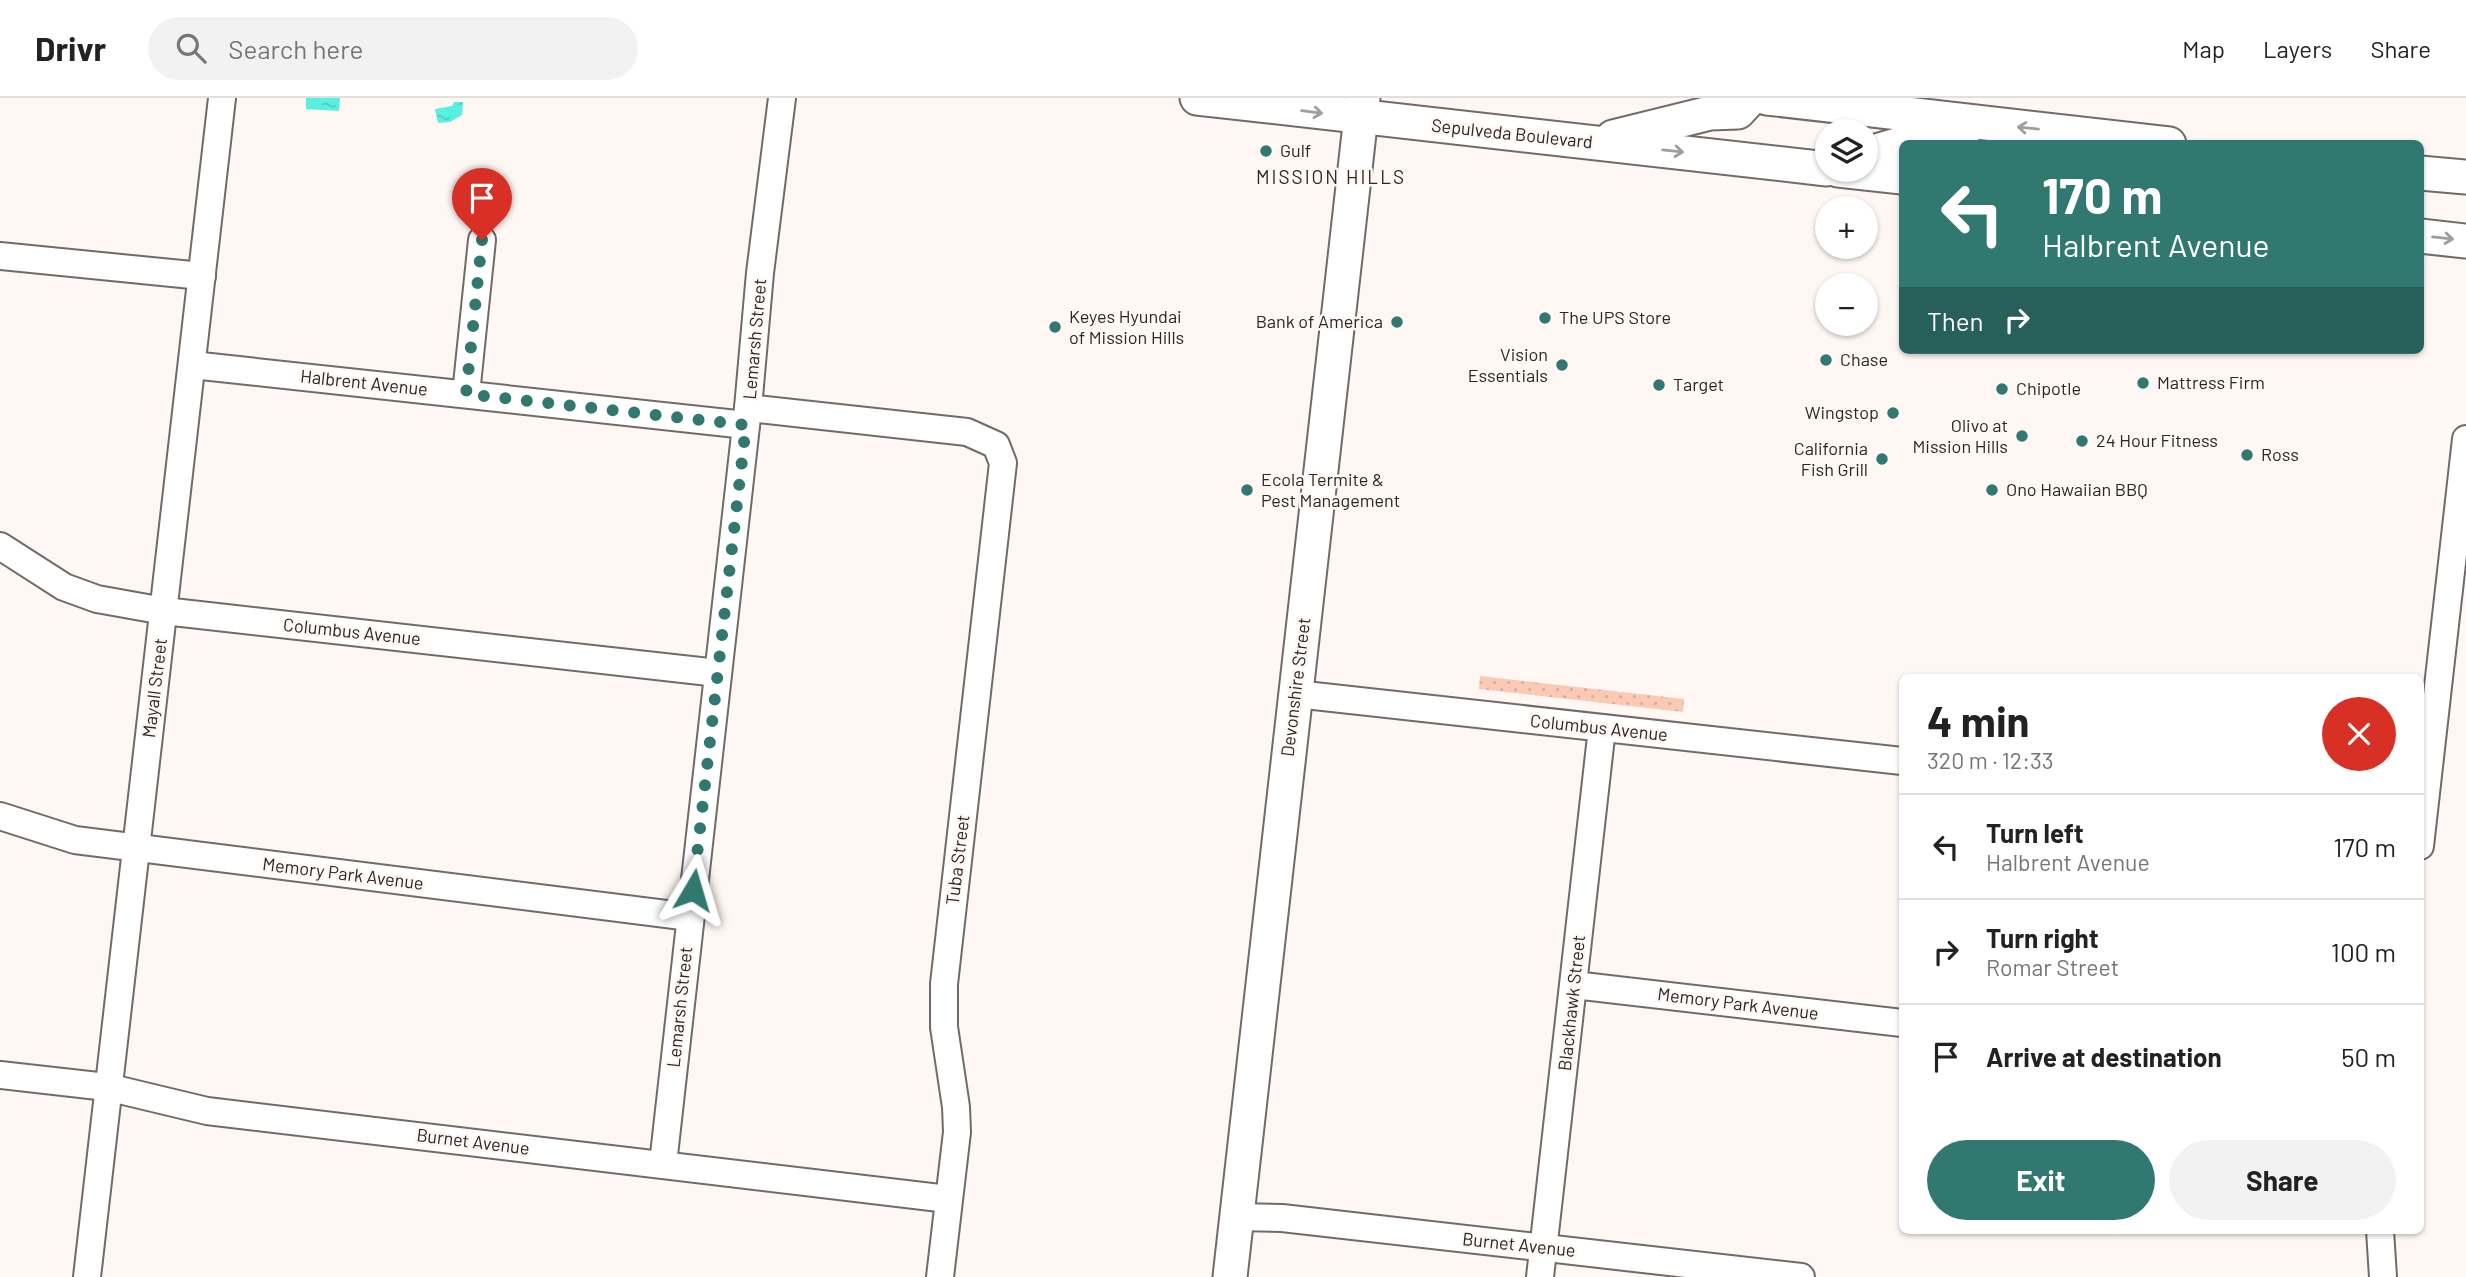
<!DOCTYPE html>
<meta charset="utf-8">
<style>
body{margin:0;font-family:Barlow,sans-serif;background:#f2f2f2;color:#222;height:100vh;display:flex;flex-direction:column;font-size:26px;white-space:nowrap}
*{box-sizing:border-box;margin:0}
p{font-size:23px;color:#767676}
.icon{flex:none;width:38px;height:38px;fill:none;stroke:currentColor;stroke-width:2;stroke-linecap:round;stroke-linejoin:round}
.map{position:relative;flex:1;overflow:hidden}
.drawer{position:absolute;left:1899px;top:576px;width:525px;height:560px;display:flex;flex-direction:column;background:#fff;border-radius:10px;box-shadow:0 2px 5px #0004}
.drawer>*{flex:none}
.banner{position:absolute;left:1899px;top:42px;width:525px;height:214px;border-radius:10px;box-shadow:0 2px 5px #0004;background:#317871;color:#fff;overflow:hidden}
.tools{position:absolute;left:1815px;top:21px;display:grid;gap:14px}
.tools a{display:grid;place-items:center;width:63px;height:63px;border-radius:50%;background:#fff;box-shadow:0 2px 5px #0004;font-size:35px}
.pin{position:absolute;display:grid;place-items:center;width:60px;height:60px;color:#fff;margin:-72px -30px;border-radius:50% 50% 50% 0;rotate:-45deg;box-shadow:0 0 7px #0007}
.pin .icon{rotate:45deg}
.me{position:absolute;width:77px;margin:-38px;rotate:7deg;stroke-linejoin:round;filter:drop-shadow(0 0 5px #0008)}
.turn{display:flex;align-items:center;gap:24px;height:147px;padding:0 28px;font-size:32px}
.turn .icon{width:91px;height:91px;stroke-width:2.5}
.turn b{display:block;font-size:49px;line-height:60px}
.then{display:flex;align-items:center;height:66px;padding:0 28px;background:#0003;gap:14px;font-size:26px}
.round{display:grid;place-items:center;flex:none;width:74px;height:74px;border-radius:37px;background:#f2f2f2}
.overview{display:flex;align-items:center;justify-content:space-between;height:119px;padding:0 28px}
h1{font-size:42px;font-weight:700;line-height:52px}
.primary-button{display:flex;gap:14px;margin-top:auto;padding:14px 28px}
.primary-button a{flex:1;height:80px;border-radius:42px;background:#317871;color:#fff;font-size:28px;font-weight:700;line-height:80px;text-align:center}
.primary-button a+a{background:#f2f2f2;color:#222}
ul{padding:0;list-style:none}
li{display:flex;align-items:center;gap:21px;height:105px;padding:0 28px;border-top:2px solid #e0e0e0}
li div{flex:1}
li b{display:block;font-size:26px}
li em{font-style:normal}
header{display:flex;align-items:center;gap:42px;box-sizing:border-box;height:98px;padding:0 35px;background:#fff;border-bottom:2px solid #e0e0e0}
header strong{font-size:33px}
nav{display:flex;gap:38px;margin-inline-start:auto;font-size:24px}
.search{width:490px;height:63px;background:#f2f2f2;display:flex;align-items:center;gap:18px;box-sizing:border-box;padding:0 24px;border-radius:38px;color:#767676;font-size:26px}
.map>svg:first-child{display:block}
.garden{fill:url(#garden-dots)}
.water{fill:url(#water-ripples)}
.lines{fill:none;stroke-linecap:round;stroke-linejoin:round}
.minor-casing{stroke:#726a67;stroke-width:30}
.major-casing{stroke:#726a67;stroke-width:37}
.minor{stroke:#fff;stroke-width:26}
.major{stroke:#fff;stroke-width:33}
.oneway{stroke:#9f9e9d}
.route{stroke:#317871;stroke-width:12;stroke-dasharray:0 21.6}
.poi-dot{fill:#317871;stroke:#fef7f4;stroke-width:2.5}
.labels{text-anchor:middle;stroke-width:5;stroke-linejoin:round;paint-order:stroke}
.street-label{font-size:18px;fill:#2a2726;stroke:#fef7f4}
.poi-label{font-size:18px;fill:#2a2726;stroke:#fef7f4;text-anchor:start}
.neighbourhood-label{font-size:19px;letter-spacing:2px;fill:#2f2825;stroke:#fef7f4}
</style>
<header>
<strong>Drivr</strong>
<div class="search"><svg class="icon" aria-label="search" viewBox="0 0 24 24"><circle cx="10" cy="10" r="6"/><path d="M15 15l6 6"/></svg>Search here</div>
<nav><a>Map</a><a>Layers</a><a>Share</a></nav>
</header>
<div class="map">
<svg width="2466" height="1179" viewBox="0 0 2466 1179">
<defs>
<pattern id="garden-dots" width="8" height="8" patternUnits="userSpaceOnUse" patternTransform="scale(1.75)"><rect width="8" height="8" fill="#fbc9b4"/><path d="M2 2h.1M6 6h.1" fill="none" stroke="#d7ad9b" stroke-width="1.8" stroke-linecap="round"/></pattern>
<pattern id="water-ripples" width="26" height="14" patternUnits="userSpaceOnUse" patternTransform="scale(1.75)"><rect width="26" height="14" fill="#59efe1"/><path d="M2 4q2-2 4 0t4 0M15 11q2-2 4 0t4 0" fill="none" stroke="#4ecdc1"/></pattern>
</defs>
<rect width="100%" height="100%" fill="#fef7f4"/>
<!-- garden -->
<polygon class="garden" points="1480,578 1684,601 1683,614 1479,591"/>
<!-- water -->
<g class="water">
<polygon points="306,0 340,0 339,13 306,11"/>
<polygon points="454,4 463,4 462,17 450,24 438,25 435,11 452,8"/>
</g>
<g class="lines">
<!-- minor casing -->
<g class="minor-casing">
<g id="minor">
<polyline points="0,158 202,178"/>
<polyline points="192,267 746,327"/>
<polyline points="466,296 482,142"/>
<polyline points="748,310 967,334 996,347 1003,365 944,886 944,929 956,1009 957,1034 940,1179"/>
<polyline points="0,448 64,489 97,501 164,513 718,575"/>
<polyline points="1296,596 1902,663"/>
<polyline points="0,718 75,742 690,819"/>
<polyline points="2420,748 2466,341"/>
<polyline points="1574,887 1902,925"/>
<polyline points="0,977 107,989 207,1013 948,1101"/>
<polyline points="663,1066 748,310 760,175 782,0"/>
<polyline points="1237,1119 1282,1120 1801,1179"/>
<polyline points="2380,1132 2383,1179"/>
<polyline points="87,1179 222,0"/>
<polyline points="1540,1179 1602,630"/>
</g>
</g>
<!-- major casing -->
<g class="major-casing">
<g id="major">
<polyline points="1197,0 1827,71"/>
<polyline points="1767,0 2169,46"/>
<polyline points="1613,39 1710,15 1738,14 1751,0"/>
<polyline points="1866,56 1927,38 1962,40"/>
<polyline points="1838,72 1902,79"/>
<polyline points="2420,75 2466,79"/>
<polyline points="2420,138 2466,143"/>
<polyline points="1230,1179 1363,0"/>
</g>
</g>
<!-- minor -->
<use href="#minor" class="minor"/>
<!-- major -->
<use href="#major" class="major"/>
</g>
<!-- one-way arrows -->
<defs><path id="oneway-shaft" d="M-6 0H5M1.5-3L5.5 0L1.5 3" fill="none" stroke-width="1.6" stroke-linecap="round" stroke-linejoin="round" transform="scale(1.75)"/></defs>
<g class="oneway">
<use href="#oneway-shaft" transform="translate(1312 14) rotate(7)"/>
<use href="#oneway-shaft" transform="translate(2028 30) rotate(-174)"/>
<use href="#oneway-shaft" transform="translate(1673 53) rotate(6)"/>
<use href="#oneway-shaft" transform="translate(2443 140) rotate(6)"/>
</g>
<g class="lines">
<!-- route -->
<polyline class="route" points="482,142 466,296 746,327 693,792"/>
</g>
<!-- markers -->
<g class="poi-dot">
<circle cx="1266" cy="53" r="7"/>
<circle cx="1545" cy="220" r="7"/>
<circle cx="1397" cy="224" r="7"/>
<circle cx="1055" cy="229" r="7"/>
<circle cx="1826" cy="262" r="7"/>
<circle cx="1562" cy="267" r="7"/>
<circle cx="2143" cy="285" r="7"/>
<circle cx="1659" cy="287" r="7"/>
<circle cx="2002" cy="291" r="7"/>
<circle cx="1893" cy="315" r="7"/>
<circle cx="2022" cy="338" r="7"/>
<circle cx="2082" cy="343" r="7"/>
<circle cx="2247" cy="357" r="7"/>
<circle cx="1882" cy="361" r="7"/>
<circle cx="1247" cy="392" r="7"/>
<circle cx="1992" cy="392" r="7"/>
</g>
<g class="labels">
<!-- street labels -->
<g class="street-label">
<text transform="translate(1512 36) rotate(6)" y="6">Sepulveda Boulevard</text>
<text transform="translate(755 241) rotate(-85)" y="6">Lemarsh Street</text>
<text transform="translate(364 285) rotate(6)" y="6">Halbrent Avenue</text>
<text transform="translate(352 534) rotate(6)" y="6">Columbus Avenue</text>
<text transform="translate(1296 589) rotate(-83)" y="6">Devonshire Street</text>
<text transform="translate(155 590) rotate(-83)" y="6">Mayall Street</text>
<text transform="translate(1599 630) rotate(6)" y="6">Columbus Avenue</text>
<text transform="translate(958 762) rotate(-83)" y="6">Tuba Street</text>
<text transform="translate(343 776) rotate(7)" y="6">Memory Park Avenue</text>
<text transform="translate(1572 905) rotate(-84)" y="6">Blackhawk Street</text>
<text transform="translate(1738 906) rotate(7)" y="6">Memory Park Avenue</text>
<text transform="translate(680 909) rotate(-84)" y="6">Lemarsh Street</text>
<text transform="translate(473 1044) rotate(7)" y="6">Burnet Avenue</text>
<text transform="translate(1519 1147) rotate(6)" y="6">Burnet Avenue</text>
</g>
<!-- poi labels -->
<g class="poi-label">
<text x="1280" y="59">Gulf</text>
<text x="1069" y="225">Keyes Hyundai<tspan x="1069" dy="21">of Mission Hills</tspan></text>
<text x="1559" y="226">The UPS Store</text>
<text x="1383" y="230" text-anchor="end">Bank of America</text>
<text x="1548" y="263" text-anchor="end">Vision<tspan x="1548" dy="21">Essentials</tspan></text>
<text x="1840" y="268">Chase</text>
<text x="2157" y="291">Mattress Firm</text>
<text x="1673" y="293">Target</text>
<text x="2016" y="297">Chipotle</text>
<text x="1879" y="321" text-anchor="end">Wingstop</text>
<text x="2008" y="334" text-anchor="end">Olivo at<tspan x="2008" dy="21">Mission Hills</tspan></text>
<text x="2096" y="349">24 Hour Fitness</text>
<text x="1868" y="357" text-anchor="end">California<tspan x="1868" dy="21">Fish Grill</tspan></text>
<text x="2261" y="363">Ross</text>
<text x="1261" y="388">Ecola Termite &amp;<tspan x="1261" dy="21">Pest Management</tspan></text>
<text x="2006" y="398">Ono Hawaiian BBQ</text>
</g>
<!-- neighbourhood labels -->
<g class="neighbourhood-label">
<text x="1331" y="86">MISSION HILLS</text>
</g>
</g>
</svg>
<div class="tools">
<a><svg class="icon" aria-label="layers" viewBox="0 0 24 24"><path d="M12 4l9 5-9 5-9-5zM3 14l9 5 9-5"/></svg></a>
<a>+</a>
<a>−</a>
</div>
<div class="pin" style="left:482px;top:142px;background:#d93025"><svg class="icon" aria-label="arrive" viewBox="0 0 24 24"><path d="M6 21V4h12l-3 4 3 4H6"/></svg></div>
<svg class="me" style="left:693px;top:792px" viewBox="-20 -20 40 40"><path d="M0-17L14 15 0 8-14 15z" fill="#317871" stroke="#fff" stroke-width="4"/></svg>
<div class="banner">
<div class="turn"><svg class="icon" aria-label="left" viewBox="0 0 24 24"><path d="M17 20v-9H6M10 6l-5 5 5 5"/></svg><div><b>170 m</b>Halbrent Avenue</div></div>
<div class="then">Then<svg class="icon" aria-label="right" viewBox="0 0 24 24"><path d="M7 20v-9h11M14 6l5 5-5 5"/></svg></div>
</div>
<section class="drawer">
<div class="overview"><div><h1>4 min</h1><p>320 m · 12:33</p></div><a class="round" style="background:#d93025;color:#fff"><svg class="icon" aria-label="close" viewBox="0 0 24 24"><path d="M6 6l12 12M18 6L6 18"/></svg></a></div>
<ul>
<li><svg class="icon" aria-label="left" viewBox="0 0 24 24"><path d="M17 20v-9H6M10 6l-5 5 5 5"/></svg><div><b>Turn left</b><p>Halbrent Avenue</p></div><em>170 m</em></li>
<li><svg class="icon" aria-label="right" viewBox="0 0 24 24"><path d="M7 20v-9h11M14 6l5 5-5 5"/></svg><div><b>Turn right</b><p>Romar Street</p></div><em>100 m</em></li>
<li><svg class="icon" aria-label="arrive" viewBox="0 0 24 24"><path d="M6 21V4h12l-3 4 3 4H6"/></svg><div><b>Arrive at destination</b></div><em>50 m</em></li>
</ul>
<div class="primary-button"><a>Exit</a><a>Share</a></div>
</section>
</div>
